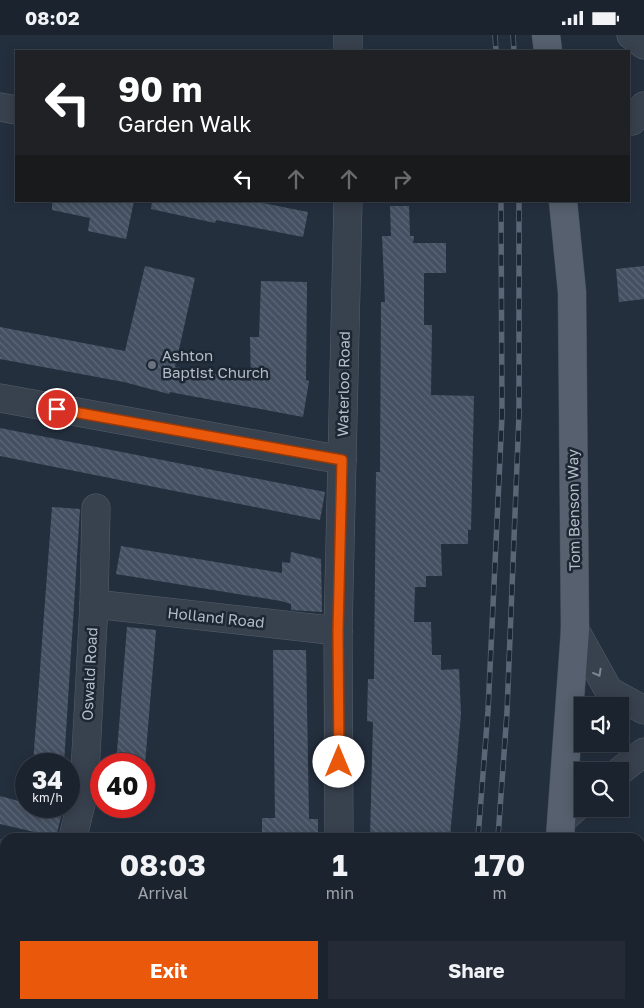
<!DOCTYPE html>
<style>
body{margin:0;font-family:"Golos Text",sans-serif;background:#242b36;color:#f1f3f6;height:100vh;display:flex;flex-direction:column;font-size:19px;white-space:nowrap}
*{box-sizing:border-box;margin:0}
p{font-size:16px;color:#a0a4aa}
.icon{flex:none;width:28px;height:28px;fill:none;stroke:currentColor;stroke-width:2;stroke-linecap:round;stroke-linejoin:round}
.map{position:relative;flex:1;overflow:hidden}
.sheet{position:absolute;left:0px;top:798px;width:645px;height:176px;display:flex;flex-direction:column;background:#1b232e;border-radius:15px 15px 0 0;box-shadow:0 2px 12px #0003,0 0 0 1px #39404a}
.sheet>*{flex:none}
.top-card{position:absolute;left:15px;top:15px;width:615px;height:152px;border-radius:0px;box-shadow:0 2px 12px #0003,0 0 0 1px #39404a;background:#202124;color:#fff;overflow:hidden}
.fabs{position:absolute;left:574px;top:662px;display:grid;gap:10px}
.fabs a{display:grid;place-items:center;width:55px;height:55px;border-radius:0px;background:#1b232e;box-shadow:0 2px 12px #0003,0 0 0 1px #39404a;font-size:25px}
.speed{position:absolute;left:15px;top:718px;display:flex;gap:10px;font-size:25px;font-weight:700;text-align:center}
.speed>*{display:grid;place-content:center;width:65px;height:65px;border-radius:50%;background:#1b232e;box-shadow:0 2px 12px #0003,0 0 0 1px #39404a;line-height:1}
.speed small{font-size:12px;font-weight:400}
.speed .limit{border:8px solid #d22;background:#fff;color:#111}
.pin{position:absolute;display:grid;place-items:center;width:42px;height:42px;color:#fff;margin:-21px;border:2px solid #fff;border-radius:50%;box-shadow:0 1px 5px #0007}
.me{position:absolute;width:55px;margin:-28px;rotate:0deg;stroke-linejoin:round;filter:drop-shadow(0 0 4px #0008)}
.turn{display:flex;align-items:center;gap:18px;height:105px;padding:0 20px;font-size:22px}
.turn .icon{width:65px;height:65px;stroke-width:2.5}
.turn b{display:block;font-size:35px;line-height:42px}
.lanes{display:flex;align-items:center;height:48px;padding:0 20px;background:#0003;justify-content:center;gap:25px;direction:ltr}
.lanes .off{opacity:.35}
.eta{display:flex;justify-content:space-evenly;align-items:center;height:85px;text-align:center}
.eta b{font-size:30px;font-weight:700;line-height:35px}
.button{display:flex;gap:10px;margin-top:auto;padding:10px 20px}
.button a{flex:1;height:58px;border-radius:0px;background:#ea580c;color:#fff;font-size:20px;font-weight:700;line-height:58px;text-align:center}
.button a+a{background:#242b36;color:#f1f3f6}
.status{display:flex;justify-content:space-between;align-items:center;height:35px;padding:0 25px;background:#1b232e;direction:ltr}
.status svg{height:14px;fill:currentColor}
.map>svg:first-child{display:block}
.building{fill:url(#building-back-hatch)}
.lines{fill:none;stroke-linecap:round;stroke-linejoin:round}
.minor-casing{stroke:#565f6c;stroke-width:29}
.major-casing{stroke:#414a57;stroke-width:29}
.minor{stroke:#38414e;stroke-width:28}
.major{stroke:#56606e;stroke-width:28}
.rail-casing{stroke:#5a6575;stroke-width:5.5}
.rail{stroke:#1d2633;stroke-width:4;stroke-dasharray:11;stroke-linecap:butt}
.oneway{stroke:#7c8592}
.route-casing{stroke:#983908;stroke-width:12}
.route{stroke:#ea580c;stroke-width:9}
.worship-dot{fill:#6b7280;stroke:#1d2633;stroke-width:2}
.labels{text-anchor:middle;stroke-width:5;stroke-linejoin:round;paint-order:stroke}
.poi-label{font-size:15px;fill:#b4bcc9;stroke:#1d2633;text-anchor:start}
.street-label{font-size:15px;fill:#b4bcc9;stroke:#1d2633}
</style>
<div class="status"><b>08:02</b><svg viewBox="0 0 49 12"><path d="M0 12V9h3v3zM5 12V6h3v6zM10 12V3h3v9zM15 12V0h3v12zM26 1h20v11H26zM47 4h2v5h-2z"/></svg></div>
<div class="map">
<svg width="644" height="973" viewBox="0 0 644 973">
<defs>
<pattern id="building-back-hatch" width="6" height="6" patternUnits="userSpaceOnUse" patternTransform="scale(1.25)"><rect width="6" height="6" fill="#455162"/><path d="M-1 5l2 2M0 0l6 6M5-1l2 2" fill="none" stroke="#5d6877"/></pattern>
</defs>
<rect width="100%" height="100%" fill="#242f3e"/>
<!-- building -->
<g class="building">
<polygon points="52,166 134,166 126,204 88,196 90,183 52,175"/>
<polygon points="152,166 253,166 308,177 303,202 216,185 215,188 151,174"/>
<polygon points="390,171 409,171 410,201 414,201 413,208 446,208 446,238 424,238 424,290 432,290 431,360 474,361 471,495 468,495 468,509 441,509 442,541 426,541 426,552 415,552 414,587 431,587 432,620 441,620 441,635 459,634 461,679 450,802 370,802 373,687 367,686 368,644 374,644 376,437 380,437 381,267 385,267 382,201 391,201"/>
<polygon points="145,231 195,243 175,332 251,346 250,302 259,302 261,246 307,247 306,345 309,346 303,382 170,357 169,359 124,347 0,324 0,292 125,316"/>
<polygon points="644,231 644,264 619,267 616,234"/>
<polygon points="0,393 325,457 320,485 0,421"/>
<polygon points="52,472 80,474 64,729 33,729"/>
<polygon points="121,511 282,538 282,527 290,528 291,517 321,524 322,577 291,575 291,569 281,566 116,539"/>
<polygon points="127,592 156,595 145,729 116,729"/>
<polygon points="273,615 306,615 309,784 318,784 318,802 262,802 262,783 275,783"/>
<polygon points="0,761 26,768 26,771 37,771 62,778 56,802 0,789"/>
</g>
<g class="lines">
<!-- minor casing -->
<g class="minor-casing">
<g id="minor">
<polyline points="348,0 348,16"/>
<polyline points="631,0 644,10"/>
<polyline points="0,72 16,75"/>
<polyline points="632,86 644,71"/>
<polyline points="0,363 342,425"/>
<polyline points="94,569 338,596"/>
<polyline points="575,595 609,656 644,675"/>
<polyline points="620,736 644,717"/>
<polyline points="563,784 582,767"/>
<polyline points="73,802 84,756 94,569 96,473"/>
<polyline points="339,802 338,596 348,166"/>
<polyline points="0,819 5,820"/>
<polyline points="640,958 644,959"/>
<polyline points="188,973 189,969"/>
<polyline points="338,973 338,969"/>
</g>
</g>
<!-- major casing -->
<g class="major-casing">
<g id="major">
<polyline points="546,0 548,16"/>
<polyline points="560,802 575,595 572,257 563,166"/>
<polyline points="539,973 539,969"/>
</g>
</g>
<!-- minor -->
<use href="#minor" class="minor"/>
<!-- major -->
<use href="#major" class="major"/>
<!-- rail casing -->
<g class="rail-casing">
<g id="rail">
<polyline points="495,0 496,16"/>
<polyline points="513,0 514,16"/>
<polyline points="478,802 488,676 502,381 501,166"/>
<polyline points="498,802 507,677 519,380 519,166"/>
<polyline points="459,973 460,969"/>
<polyline points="480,973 481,969"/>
</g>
</g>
<!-- rail -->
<use href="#rail" class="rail"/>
</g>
<!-- one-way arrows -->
<defs><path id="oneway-chevron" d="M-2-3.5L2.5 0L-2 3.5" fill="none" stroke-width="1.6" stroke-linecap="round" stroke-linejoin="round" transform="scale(1.25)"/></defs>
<use class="oneway" href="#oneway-chevron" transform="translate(598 638) rotate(61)"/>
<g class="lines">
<!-- route casing -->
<g class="route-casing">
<polyline id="route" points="57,374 342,425 338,596 339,727"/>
</g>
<!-- route -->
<use href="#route" class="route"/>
</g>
<!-- markers -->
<circle class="worship-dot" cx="152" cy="330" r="5"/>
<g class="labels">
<!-- poi labels -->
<g class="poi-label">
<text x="162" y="326">Ashton<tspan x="162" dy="17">Baptist Church</tspan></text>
</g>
<!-- street labels -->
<g class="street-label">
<text transform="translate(344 349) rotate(-89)" y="5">Waterloo Road</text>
<text transform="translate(574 475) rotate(-91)" y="5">Tom Benson Way</text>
<text transform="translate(216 583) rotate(6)" y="5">Holland Road</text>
<text transform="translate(90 639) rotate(-87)" y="5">Oswald Road</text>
</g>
</g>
</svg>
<div class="fabs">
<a><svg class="icon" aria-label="sound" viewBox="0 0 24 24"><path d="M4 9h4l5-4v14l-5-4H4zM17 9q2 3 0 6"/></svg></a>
<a><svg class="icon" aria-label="search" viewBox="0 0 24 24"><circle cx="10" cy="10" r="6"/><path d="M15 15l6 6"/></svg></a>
</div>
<div class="speed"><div>34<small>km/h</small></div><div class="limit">40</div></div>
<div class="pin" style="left:57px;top:374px;background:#d93025"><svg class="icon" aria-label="arrive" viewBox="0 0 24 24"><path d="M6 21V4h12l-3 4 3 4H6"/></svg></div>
<svg class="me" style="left:339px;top:727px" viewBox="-20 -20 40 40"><circle r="19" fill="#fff"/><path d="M0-13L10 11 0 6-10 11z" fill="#ea580c"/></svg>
<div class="top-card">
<div class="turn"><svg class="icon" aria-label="left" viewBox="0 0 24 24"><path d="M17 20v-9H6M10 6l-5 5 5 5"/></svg><div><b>90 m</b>Garden Walk</div></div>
<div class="lanes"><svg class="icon" aria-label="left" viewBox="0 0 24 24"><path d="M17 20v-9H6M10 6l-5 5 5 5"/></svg><svg class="icon off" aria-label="ahead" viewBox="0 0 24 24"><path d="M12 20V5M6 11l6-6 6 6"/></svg><svg class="icon off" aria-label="ahead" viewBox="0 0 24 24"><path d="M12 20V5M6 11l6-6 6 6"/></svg><svg class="icon off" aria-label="right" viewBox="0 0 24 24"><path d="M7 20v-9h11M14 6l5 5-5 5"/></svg></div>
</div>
<section class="sheet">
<div class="eta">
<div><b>08:03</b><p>Arrival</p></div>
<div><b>1</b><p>min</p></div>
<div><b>170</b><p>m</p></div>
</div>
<div class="button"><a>Exit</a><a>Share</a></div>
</section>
</div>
